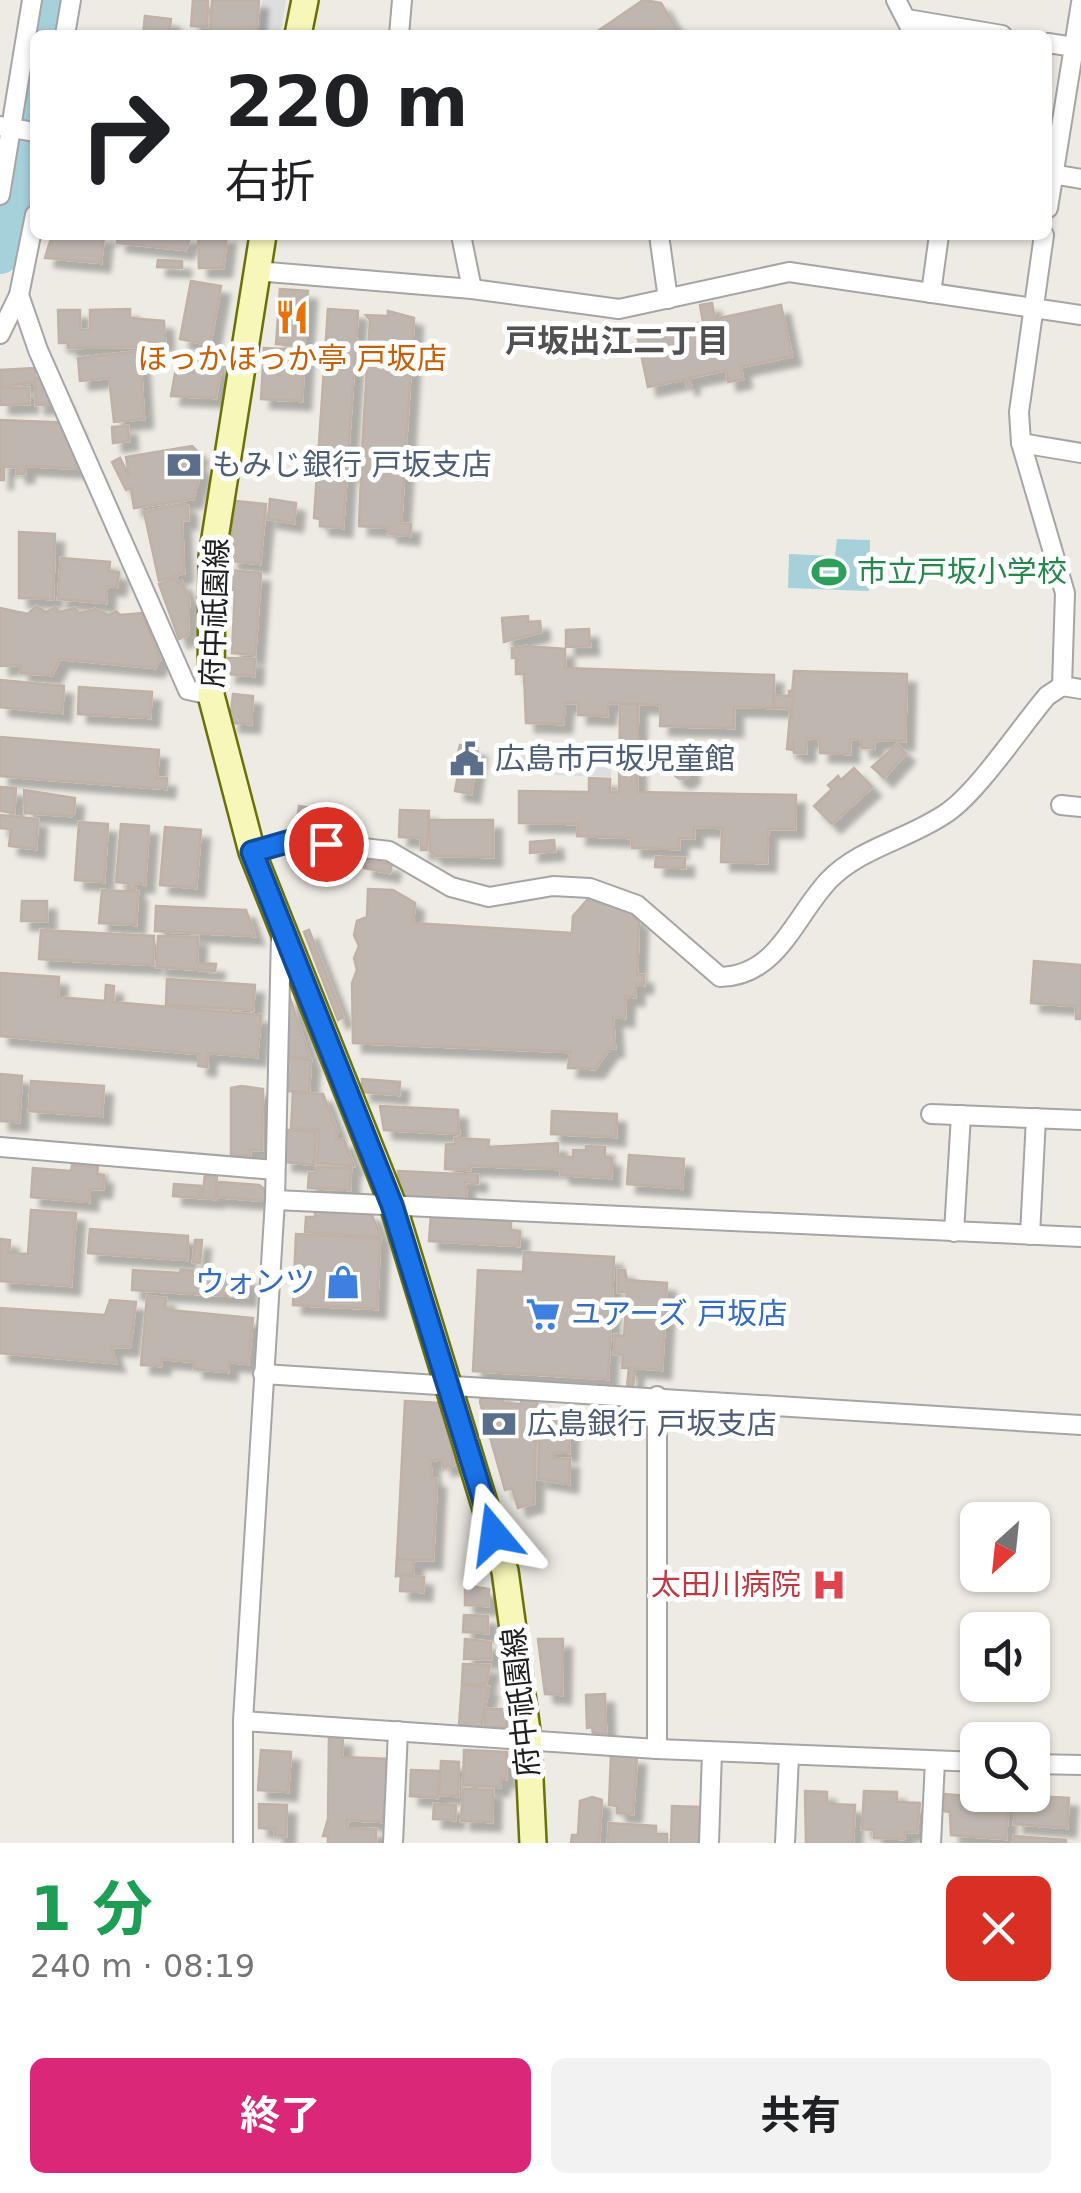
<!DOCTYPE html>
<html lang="ja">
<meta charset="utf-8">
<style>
body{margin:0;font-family:"DejaVu Sans","Noto Sans JP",sans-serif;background:#f2f2f2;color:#202124;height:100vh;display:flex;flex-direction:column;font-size:38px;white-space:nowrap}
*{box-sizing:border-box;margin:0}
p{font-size:32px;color:#757577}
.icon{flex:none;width:55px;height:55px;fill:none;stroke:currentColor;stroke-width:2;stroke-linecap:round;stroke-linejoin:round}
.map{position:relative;height:1843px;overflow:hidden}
.sheet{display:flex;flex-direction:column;background:#fff;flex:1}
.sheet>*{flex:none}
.guide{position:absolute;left:30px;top:30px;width:1022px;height:210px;border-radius:15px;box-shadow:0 2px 8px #0004;background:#fff;color:#202124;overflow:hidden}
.needle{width:65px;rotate:207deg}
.tools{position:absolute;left:960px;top:1502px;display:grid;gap:20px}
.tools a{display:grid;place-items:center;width:90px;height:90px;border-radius:15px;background:#fff;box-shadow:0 2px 8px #0004;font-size:50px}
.pin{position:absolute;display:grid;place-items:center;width:85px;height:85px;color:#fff;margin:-42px;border:5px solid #fff;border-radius:50%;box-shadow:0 2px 10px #0007}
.me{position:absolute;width:110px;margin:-55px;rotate:344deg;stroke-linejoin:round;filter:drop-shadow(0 0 8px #0008)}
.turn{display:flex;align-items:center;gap:35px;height:210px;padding:0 30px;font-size:45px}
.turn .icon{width:130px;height:130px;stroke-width:2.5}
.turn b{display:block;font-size:70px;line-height:85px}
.round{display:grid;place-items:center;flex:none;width:105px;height:105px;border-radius:15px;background:#f2f2f2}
.overview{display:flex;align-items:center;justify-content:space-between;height:170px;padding:0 30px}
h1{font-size:60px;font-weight:700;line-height:75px;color:#1e9e55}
.cta{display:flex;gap:20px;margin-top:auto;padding:20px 30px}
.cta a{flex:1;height:115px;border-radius:15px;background:#db2777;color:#fff;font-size:40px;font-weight:700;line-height:115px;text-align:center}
.cta a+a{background:#f2f2f2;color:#202124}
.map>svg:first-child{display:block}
.parking{fill:#dedede}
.water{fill:#a6d1db}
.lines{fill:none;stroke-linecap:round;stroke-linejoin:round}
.river{stroke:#a6d1db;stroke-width:40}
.building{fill:#bfb6b0;stroke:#c0b1a7;stroke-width:2.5;filter:url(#shadow)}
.street-casing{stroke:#a5a5a5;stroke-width:22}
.secondary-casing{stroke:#6a7108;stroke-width:30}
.street{stroke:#fff;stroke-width:18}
.secondary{stroke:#f6f7b9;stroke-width:25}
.route-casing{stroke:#114b97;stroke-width:25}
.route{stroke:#1a73e8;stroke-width:18}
.labels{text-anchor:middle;stroke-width:10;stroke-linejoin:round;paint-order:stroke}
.food-label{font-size:30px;fill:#c56008;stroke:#fff}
.service-label{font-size:30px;fill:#4e5e75;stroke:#fff;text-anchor:start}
.leisure-label{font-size:30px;fill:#27864d;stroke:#fff;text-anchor:start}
.street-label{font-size:30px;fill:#1e1e1e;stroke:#fff}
.shop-label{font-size:30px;fill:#366cbe;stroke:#fff;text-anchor:end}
.health-label{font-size:30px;fill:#be3a42;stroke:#fff;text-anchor:end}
.neighbourhood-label{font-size:32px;font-weight:bold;fill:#515151;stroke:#fff}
</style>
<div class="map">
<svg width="1081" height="1843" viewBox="0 0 1081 1843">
<defs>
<filter id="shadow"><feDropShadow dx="9" dy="9" stdDeviation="2.5" flood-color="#0004"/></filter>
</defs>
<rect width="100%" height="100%" fill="#eeebe4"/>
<!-- parking -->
<g class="parking">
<polygon points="262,0 286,0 280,35 260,35"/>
<polygon points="516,747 611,750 611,777 516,774"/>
</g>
<!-- water -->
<polygon class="water" points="837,539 870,540 869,591 788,588 789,554 835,556"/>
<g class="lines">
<!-- river -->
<g class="river">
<polyline points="42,35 46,0"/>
<polyline points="0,254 15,217 35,96"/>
</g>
</g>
<!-- building -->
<g class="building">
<polygon points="193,0 208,0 207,27 191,26"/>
<polygon points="212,0 259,0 256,35 210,35"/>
<polygon points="643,0 661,3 680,35 592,35"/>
<polygon points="145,16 171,19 169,35 143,35"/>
<polygon points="52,235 114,235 104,236 101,263 45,258"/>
<polygon points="118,235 192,235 185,250 117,243"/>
<polygon points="198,235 227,235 223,268 199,268"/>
<polygon points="158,260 182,261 182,268 157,267"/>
<polygon points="191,281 221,286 210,345 180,339"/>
<polygon points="280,289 308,291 304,346 276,344"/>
<polygon points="712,303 715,319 781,305 792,356 741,367 743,379 728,382 726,370 689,378 691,385 687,386 685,379 648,387 637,335 703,322 700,305"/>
<polygon points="130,309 130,318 164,321 165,342 141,342 141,347 68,348 68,343 59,343 58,310 80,310 80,330 90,330 90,310"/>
<polygon points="328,309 358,311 343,528 320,526 320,519 314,518"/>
<polygon points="388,311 414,318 401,524 411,524 410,536 388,534 389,528 359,526 361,477 352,474 353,468 361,467 370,320 366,315 388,316"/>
<polygon points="264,348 305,350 302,401 261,399"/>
<polygon points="140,351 144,419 114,422 109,378 80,381 78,358"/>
<polygon points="179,351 217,354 216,368 221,368 216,398 171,396"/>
<polygon points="35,368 35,378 51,378 66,404 36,405 35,382 1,387 0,370"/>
<polygon points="0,388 29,388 29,404 0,405"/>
<polygon points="0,420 75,423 74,455 82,455 81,469 26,466 25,474 17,474 17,467 4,467 4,480 0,480"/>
<polygon points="128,426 129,441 113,443 112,427"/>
<polygon points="192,446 200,454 196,458 201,471 193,499 134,508 131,488 126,490 112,462 120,458 129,476 126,457"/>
<polygon points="270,499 296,503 294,523 268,519"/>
<polygon points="235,501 266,504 260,564 229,561"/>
<polygon points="181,504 188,506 188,520 182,520 184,573 159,581 144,512"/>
<polygon points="19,532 55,534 53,599 19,598"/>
<polygon points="61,558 110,562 109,571 119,572 117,587 107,586 106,603 58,599"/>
<polygon points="229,570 261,573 255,655 232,653 235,590 227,589"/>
<polygon points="176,578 177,583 182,581 189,600 188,635 179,639 159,584"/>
<polygon points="36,606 46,612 56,607 59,612 75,608 79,613 95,609 109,615 116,611 120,615 142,613 160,659 155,668 60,659 52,675 20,673 21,665 0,666 0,608 28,614"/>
<polygon points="528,616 528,622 540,621 541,632 504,642 502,618"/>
<polygon points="589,629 590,646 566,647 566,630"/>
<polygon points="525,646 565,649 565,668 774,675 774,708 734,707 734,728 660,726 661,705 608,703 607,716 578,715 578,703 565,703 563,724 526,723 524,674 516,674 516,658 512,658 512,648"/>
<polygon points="228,658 255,659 254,676 227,674"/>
<polygon points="794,671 907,674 905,741 874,740 874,748 861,748 862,740 850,739 850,754 820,753 820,739 807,738 806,753 794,753 793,738 793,750 787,749"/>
<polygon points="0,680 64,686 62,713 0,707"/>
<polygon points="79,687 152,692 150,718 78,714"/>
<polygon points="789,691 793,691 792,718 789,708 774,708 774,695 789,696"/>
<polygon points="233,694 253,696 251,724 230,723"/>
<polygon points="620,704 638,704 637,792 796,795 795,829 768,829 767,863 721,862 722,828 694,827 694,838 679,838 679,849 632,848 632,838 577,836 578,824 519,823 519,791 589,792 589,778 610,779 610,792 619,792"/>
<polygon points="0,737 159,750 157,778 167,778 166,789 0,776"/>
<polygon points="897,744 906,753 884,778 872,767"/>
<polygon points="460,745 478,748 471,794 455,791 461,759 469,761 470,755 458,753"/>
<circle cx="682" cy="770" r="9"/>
<polygon points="854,768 872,787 832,824 814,806 832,789 828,785 834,780 838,776 841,780"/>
<polygon points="0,787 16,788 14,813 0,811"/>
<polygon points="24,790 75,798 74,813 71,816 25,813"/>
<polygon points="299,806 330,811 328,828 297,823"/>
<polygon points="400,810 429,811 427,850 421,850 421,838 399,837"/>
<polygon points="0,815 38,819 36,849 9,846 11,829 0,828"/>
<polygon points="430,820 493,820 493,857 435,856 430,851"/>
<polygon points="79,822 108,824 104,882 75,880"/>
<polygon points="121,824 149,826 145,884 136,883 135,890 128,890 128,883 116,882"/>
<polygon points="165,827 201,830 196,888 160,885"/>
<polygon points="554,840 555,851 530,853 530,842"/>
<polygon points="307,851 346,858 345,865 305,859"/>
<polygon points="656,857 685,858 685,868 655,867"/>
<polygon points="365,860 392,864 390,873 364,868"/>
<polygon points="368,889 393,890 415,903 413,923 572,933 573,916 588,899 634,914 634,919 639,920 637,975 644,975 644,985 636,984 635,997 626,996 625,1018 613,1017 615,1048 610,1048 595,1069 568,1068 570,1052 353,1043 352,983 357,970 354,958 359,946 354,935 357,921 367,917"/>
<polygon points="102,890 138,892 136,925 99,923"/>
<polygon points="22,901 47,901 47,921 21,921"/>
<polygon points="156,906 246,910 255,936 155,931"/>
<polygon points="41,930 154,936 153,965 39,959"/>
<polygon points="309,930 343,1017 338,1020 304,932"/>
<polygon points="158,936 198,937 197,963 216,964 215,971 157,967"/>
<polygon points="1034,961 1081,965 1081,1019 1076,1019 1076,1006 1031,1003"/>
<polygon points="0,973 59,977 58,997 105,1001 106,985 114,986 113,1002 261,1015 257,1057 208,1053 207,1067 198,1066 199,1054 0,1036"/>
<polygon points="167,979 255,985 253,1010 166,1005"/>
<polygon points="288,992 310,1058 286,1056"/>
<polygon points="287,1058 311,1060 309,1092 285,1091"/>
<polygon points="0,1074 22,1076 19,1122 0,1121"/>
<polygon points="362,1079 400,1082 399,1095 362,1092"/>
<polygon points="31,1081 104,1086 102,1116 29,1111"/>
<polygon points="241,1086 263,1089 262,1150 250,1150 250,1156 231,1155 231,1088"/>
<polygon points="293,1093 323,1094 337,1131 336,1139 344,1140 354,1166 317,1163 319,1130 291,1128"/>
<polygon points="380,1106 458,1110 459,1134 384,1130"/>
<polygon points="552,1111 617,1114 616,1137 551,1134"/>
<polygon points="287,1130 316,1132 314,1165 283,1162"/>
<polygon points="455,1138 489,1140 488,1147 558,1143 558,1156 573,1157 573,1150 586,1150 586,1146 605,1147 605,1157 612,1158 611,1178 561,1175 561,1169 470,1166 470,1170 445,1169 446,1144 455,1144"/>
<polygon points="629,1155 684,1159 682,1188 627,1184"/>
<polygon points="72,1165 98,1167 97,1174 104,1175 103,1189 90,1189 89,1202 31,1197 33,1168 71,1171"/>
<polygon points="317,1167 351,1168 350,1190 308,1188 309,1173 316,1173"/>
<polygon points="398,1171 478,1175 478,1183 465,1182 467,1200 402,1196"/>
<polygon points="205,1175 217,1176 215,1199 202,1198"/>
<polygon points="219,1182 259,1185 266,1190 265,1201 217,1197"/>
<polygon points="174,1184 201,1186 200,1198 173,1196"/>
<polygon points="31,1210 76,1213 71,1286 0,1281 0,1239 10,1240 9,1253 28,1254"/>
<polygon points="315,1210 371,1213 381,1237 305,1232 306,1217 315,1217"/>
<polygon points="431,1213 511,1222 511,1230 520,1231 519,1246 429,1241"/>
<polygon points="90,1229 188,1236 187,1260 88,1253"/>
<polygon points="296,1234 380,1239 377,1309 293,1305"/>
<polygon points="195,1240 202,1240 200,1263 193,1262"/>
<polygon points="524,1252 614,1257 608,1379 473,1371 478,1270 523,1272"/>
<polygon points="181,1269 248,1277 247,1297 132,1290 133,1270 180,1273"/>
<polygon points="618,1270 625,1270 627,1280 667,1283 662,1370 635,1368 633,1387 627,1387 629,1368 622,1368 623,1355 614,1354 615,1335 624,1336 627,1292 618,1292"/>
<polygon points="147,1296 166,1298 165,1307 170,1310 253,1318 248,1364 229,1362 228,1372 194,1369 195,1362 162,1359 161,1366 141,1365"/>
<polygon points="110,1300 136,1302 130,1347 111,1347 116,1363 0,1353 0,1308 105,1315"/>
<polygon points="482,1392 503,1393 503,1403 521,1404 522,1395 537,1396 534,1503 518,1508 512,1488 505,1490 480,1402"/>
<polygon points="405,1401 440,1403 456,1453 451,1453 454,1465 443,1467 442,1459 430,1461 432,1478 437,1479 433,1560 414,1560 413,1574 400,1576 396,1576"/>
<polygon points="540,1417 570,1418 569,1453 554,1452 553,1458 570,1459 569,1484 538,1479"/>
<polygon points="397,1559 414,1560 413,1574 396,1576"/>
<polygon points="401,1575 424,1577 423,1592 400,1591"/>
<polygon points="465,1585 489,1589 488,1606 465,1605"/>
<polygon points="464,1615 488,1616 488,1633 463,1632"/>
<polygon points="465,1639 491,1642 491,1659 464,1659"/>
<polygon points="538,1639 563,1639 562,1695 545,1694"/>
<polygon points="463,1664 490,1665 486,1684 462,1684"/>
<polygon points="462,1685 489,1687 481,1727 459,1725"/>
<polygon points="605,1694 606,1733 593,1733 592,1727 587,1728 586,1695"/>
<polygon points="485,1709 507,1709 507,1728 485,1727"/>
<polygon points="329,1737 343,1738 342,1757 390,1759 383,1822 347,1820 347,1828 376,1829 376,1843 328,1843 328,1836 323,1836 328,1819"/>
<polygon points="261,1750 291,1752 288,1792 258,1790"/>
<polygon points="464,1750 507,1752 506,1779 501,1778 500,1787 463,1785"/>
<polygon points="611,1755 637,1756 633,1814 617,1813 617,1806 609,1805"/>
<polygon points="441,1761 459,1762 458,1796 439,1795"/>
<polygon points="411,1770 439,1771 437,1798 410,1796"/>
<polygon points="463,1789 493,1790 492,1822 461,1821"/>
<polygon points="805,1791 827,1792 827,1804 855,1805 853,1843 806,1843"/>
<polygon points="864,1791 897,1792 897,1802 920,1803 917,1832 905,1832 904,1839 874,1838 874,1830 862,1829"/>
<polygon points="944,1794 966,1796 965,1805 981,1806 982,1795 1009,1795 1006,1839 951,1835 950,1812 943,1811"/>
<polygon points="1016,1795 1069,1798 1067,1828 1014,1824"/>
<polygon points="592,1797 602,1800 599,1843 571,1843 572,1835 578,1835 580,1801"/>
<polygon points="259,1804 287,1805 286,1836 275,1835 275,1829 259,1828"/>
<polygon points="434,1804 456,1805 455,1820 433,1819"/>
<polygon points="672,1806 700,1807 700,1843 671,1843"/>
<polygon points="609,1823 656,1826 656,1834 667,1834 667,1843 608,1843"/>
<polygon points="1014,1836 1066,1840 1066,1843 1013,1843"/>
</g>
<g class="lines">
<!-- street casing -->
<g class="street-casing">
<g id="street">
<polyline points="896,0 914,35"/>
<polyline points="907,19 1002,35"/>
<polyline points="65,35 71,0"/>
<polyline points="399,35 402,0"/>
<polyline points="1048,43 1081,48"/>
<polyline points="0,126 35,132"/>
<polyline points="1052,174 1081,179"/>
<polyline points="0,195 32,0"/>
<polyline points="1048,208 1081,3"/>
<polyline points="461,235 472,289"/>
<polyline points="659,235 668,299"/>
<polyline points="1044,235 1019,412 1021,443 1065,593 1062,686"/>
<polyline points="256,271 472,289 619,309 789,272 1081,315"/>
<polyline points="931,293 939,235"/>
<polyline points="19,295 38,350 188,690 211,695"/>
<polyline points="0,334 19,295 35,215"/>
<polyline points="1021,443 1081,453"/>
<polyline points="1061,805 1081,807"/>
<path d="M 252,852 L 294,840 L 389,851 L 451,887 L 489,897 L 553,886 L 590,888 L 637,905 L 720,977 C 778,976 794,917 829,880 C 861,847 910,839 948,812 C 979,790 1020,728 1047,696 L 1062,686 L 1081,689"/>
<polyline points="931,1114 1081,1120"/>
<polyline points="0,1147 275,1170"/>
<polyline points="275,1200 1081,1237"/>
<polyline points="954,1232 961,1115"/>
<polyline points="1030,1235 1036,1118"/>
<polyline points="263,1374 1081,1425"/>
<polyline points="243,1721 657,1749 978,1762"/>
<polyline points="657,1749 657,1396"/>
<polyline points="1032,1764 1081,1765"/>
<polyline points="243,1843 243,1721 275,1200 281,935"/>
<polyline points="393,1843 398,1731"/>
<polyline points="709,1843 712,1752"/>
<polyline points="785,1843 789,1756"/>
<polyline points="931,1843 935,1761"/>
</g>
</g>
<!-- secondary casing -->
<g class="secondary-casing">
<g id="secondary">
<polyline points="298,35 305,0"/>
<polyline points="263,235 212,557 211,695 252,852 393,1205 505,1571 528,1738 533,1843"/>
</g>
</g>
<!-- street -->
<use href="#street" class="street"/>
<!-- secondary -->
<use href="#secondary" class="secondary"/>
</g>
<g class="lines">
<!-- route casing -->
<g class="route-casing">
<polyline id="route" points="326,844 294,840 252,852 392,1205 494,1534"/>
</g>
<!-- route -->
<use href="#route" class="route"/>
</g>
<!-- icons -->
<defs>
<g id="restaurant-bare" transform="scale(2.7)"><path d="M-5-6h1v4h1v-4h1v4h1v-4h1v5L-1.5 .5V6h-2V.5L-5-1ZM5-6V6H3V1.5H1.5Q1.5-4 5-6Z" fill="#e8710a" stroke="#fff" stroke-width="2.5" paint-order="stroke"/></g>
<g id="bank-bare" transform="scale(2.7)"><path d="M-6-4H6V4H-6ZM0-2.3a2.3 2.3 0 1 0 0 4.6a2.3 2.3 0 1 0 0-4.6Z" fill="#5c6f8a" stroke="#fff" stroke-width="2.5" paint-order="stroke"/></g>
<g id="stadium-bare" transform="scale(2.7)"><path d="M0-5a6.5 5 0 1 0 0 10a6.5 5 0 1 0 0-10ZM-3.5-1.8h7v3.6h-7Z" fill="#2e9e5b" stroke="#fff" stroke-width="2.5" paint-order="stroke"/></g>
<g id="civic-bare" transform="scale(2.7)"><path d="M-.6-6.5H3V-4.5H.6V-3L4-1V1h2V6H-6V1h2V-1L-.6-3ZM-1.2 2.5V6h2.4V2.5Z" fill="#5c6f8a" stroke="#fff" stroke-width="2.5" paint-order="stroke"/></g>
<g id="shop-bare" transform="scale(2.7)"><path d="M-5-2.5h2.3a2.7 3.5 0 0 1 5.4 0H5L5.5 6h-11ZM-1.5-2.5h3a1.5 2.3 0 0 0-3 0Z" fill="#3f7fe0" stroke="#fff" stroke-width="2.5" paint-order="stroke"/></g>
<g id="supermarket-bare" transform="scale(2.7)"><path d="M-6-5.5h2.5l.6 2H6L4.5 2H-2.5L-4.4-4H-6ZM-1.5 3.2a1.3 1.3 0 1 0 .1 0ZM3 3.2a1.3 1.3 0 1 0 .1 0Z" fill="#3f7fe0" stroke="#fff" stroke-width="2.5" paint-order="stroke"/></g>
<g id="hospital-bare" transform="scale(2.7)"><path d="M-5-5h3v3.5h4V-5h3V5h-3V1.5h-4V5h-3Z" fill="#e0444e" stroke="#fff" stroke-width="2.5" paint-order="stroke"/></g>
</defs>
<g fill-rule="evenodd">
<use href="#restaurant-bare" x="292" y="317"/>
<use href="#bank-bare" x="184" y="465"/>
<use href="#stadium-bare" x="829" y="572"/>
<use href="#civic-bare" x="467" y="759"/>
<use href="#shop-bare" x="343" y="1282"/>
<use href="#supermarket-bare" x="543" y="1314"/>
<use href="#bank-bare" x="499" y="1424"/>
<use href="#hospital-bare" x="829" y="1585"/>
</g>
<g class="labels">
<!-- food labels -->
<g class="food-label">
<text x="292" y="369">ほっかほっか亭 戸坂店</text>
</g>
<!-- service labels -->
<g class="service-label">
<text x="212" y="475">もみじ銀行 戸坂支店</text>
<text x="495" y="769">広島市戸坂児童館</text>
<text x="527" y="1434">広島銀行 戸坂支店</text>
</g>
<!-- leisure labels -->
<g class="leisure-label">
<text x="857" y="582">市立戸坂小学校</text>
</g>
<!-- street labels -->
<g class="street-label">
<text transform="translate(215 613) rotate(-88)" y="10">府中祇園線</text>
<text transform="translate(521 1702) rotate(-96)" y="10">府中祇園線</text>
</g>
<!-- shop labels -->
<g class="shop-label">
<text x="315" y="1292">ウォンツ</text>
<text x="571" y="1324" text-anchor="start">ユアーズ 戸坂店</text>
</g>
<!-- health labels -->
<g class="health-label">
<text x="801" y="1595">太田川病院</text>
</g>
<!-- neighbourhood labels -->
<g class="neighbourhood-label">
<text x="617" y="352">戸坂出江二丁目</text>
</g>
</g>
</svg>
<div class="tools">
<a><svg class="needle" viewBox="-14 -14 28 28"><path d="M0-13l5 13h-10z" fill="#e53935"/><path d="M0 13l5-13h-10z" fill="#757577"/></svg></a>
<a><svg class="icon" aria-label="sound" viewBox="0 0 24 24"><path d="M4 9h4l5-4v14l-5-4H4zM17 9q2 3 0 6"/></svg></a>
<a><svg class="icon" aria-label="search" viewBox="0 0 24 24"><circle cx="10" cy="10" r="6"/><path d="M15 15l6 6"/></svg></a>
</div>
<div class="pin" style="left:326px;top:844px;background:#d93025"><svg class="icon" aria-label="arrive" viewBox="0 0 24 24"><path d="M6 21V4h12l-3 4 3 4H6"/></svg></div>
<svg class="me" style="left:494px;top:1534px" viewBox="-20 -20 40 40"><path d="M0-17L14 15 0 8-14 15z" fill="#1a73e8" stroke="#fff" stroke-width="4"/></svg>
<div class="guide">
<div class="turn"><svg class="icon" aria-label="right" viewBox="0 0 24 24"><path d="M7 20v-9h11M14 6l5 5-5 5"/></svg><div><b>220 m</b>右折</div></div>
</div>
</div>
<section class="sheet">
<div class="overview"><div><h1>1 分</h1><p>240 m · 08:19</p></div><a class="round" style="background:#d93025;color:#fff"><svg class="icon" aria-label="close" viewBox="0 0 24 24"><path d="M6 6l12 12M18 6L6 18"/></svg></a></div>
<div class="cta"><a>終了</a><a>共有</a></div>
</section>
